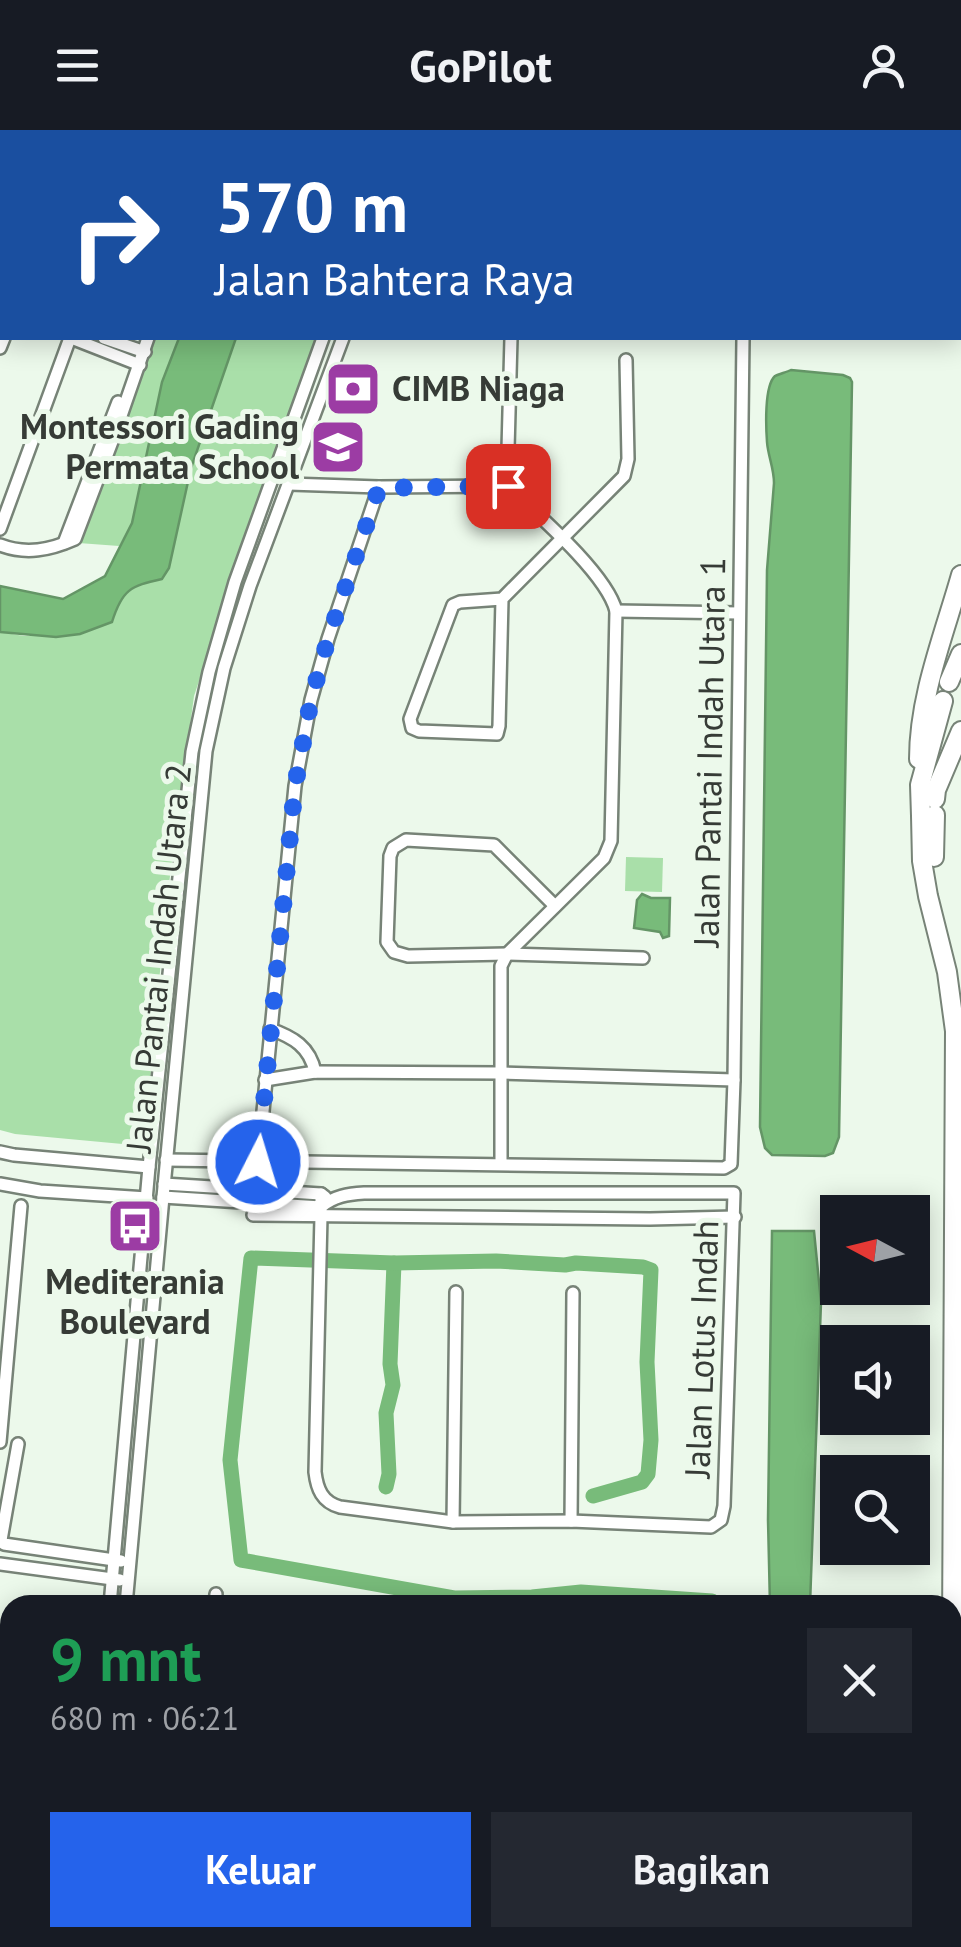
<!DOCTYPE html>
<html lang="id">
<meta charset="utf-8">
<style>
body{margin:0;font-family:"PT Sans",sans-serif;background:#242831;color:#f1f3f6;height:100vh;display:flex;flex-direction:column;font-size:38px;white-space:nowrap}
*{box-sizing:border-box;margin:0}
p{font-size:32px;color:#9ea1a6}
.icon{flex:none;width:55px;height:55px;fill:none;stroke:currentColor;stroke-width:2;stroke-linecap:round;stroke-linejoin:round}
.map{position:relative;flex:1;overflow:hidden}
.details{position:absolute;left:0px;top:1465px;width:962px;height:352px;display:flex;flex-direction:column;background:#171b24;border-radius:30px 30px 0 0;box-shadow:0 5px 25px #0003}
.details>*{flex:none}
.guide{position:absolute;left:0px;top:0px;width:962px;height:210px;box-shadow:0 5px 25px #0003;background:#1a4fa0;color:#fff;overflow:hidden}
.needle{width:65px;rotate:277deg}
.buttons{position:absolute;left:820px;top:1065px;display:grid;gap:20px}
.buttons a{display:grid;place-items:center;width:110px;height:110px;border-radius:0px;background:#171b24;box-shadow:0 5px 25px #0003;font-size:50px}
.pin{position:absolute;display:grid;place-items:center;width:85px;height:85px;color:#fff;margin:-42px;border-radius:20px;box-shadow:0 5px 15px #0006}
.me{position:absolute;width:110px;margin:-55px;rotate:5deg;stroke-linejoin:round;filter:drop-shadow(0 0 8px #0008)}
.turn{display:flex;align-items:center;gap:35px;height:210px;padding:0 50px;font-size:45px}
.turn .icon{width:130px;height:130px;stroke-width:2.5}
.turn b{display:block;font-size:70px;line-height:85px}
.round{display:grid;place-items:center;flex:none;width:105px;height:105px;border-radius:0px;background:#242831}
.summary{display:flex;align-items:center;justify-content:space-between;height:170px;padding:0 50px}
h1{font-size:60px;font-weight:800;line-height:75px;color:#1e9e55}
.button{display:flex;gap:20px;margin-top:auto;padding:20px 50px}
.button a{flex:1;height:115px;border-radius:0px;background:#2563eb;color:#fff;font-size:40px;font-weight:800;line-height:115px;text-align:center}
.button a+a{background:#242831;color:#f1f3f6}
header{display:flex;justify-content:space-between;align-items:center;height:130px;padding:0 50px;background:#171b24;font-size:45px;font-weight:800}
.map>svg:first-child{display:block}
.green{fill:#a9dfa9}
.water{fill:#78bb7a;stroke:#649566;stroke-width:2.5}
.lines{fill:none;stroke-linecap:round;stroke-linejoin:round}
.river{stroke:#78bb7a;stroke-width:15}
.minor-casing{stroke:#778377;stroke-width:16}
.highway-casing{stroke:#778377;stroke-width:22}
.minor{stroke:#fff;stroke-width:11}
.highway{stroke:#fff;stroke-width:18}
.route{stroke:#2563eb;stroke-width:18;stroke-dasharray:0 32.4}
.labels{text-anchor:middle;stroke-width:10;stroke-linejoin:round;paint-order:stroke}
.poi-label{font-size:35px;font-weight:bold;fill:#363b36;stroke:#ecf9eb;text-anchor:start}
.street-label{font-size:35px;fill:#363b36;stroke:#ecf9eb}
</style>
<header><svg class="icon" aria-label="menu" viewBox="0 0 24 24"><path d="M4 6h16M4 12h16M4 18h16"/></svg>GoPilot<svg class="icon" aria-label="person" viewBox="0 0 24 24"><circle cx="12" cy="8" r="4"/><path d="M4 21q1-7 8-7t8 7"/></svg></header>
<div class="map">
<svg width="961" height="1817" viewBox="0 0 961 1817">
<rect width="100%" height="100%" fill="#ecf9eb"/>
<!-- green -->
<g class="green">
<polygon points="149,208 179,208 162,252 132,393 119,416 65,412"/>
<path d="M 236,208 L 318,208 L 264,358 L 194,566 L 166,776 L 144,1016 L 15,1004 L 0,1000 L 0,502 L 24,506 L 80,504 L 112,492 C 122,459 130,457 162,449 L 169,438 L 191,338 Z"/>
<polygon points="626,727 663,728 662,762 625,761"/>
</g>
<!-- water -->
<g class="water">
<path d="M 179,208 L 236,208 L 191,338 L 169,438 L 162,449 C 130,456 122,460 112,492 L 80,504 L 56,507 L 0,502 L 0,456 L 63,469 L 105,446 L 132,393 L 162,252 Z"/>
<path d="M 791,240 L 843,245 L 850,248 L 852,252 L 839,1007 L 833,1023 L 825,1026 L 772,1025 L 765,1018 L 760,997 L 767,440 L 774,353 C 774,338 768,326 767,312 C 766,298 764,256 775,246 C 779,244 787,242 791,240 Z"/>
<polygon points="642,764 651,768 670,768 669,806 663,808 660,802 634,798 637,770"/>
<polygon points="772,1101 814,1101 821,1172 810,1475 770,1475 768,1390"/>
</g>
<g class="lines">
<!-- river -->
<g class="river">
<polyline points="386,1357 389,1344 386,1283 393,1255 390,1234 394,1133"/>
<polyline points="593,1366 642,1352 648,1344 651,1310 647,1232 651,1140 643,1137 576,1133 565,1135 496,1131 394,1133 251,1128 230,1330 241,1430 454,1468 532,1467 581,1462 712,1471"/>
</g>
<!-- minor casing -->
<g class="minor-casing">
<g id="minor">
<polyline points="388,0 390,2"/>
<polyline points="409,0 411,2"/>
<polyline points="672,0 675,2"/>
<polyline points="16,2 17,0"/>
<polyline points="77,2 78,0"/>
<polyline points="144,2 145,0"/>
<polyline points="223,2 224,0"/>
<polyline points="587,2 593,0"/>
<polyline points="0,49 2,42"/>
<polyline points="0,170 2,171"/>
<polyline points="0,181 2,182"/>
<polyline points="71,208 140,235"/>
<polyline points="104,208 145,222"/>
<polyline points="0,218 4,208"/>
<polyline points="289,354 379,357 507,356"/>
<polyline points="0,399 70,208"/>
<polyline points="64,413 118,272"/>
<path d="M 0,415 C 26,425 50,420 75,409 L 113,309 L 148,208"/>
<polyline points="502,469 499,596 497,604 419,601 412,598 410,589 453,475 460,472 502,469 624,346 628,329 626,230"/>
<polyline points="616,481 739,483"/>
<polyline points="555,776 494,715 406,710 393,718 390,726 387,812 394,822 408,826 507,824 643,828"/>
<path d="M 270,899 C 293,907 310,917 315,942"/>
<polyline points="265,950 315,942 501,943 734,950"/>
<polyline points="0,1022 14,1025 149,1037"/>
<polyline points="166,1030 724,1038 731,1034 734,950 743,208"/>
<polyline points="258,1032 295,656 311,570 328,509 379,357"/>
<path d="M 501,1034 L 501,836 L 507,824 L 604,728 L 611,711 L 616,481 C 607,444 536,383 507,356 L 511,208"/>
<polyline points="0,1054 40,1061 147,1068"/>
<polyline points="164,1054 321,1064 325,1067"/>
<path d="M 163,1067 L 321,1077 C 334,1066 348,1064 364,1063 L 734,1063 L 724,1376 L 721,1390 L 711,1397 L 571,1391 L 453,1392 L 340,1377 C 322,1372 317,1359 315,1342 L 321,1086 L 321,1064"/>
<polyline points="253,1085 650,1089 735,1087"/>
<polyline points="0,1312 21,1076"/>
<polyline points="18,1314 1,1410 4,1414 121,1431"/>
<polyline points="571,1391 573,1163"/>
<polyline points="453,1392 456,1162"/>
<polyline points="0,1434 120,1450"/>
<polyline points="110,1475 149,1037 192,622 209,542 235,452 323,208"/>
<polyline points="126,1475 163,1067 206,621 224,538 250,456 343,208"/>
<polyline points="215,1475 216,1464"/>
<polyline points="81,1817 82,1808"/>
<polyline points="93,1817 94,1808"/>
<polyline points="184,1817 185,1808"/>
<polyline points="276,1817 277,1808"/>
<polyline points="351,1817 352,1808"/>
<polyline points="443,1817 444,1808"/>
<polyline points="534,1817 534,1808"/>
<polyline points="615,1817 616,1808"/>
<polyline points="705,1817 706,1808"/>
</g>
</g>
<!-- highway casing -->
<g class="highway-casing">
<g id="highway">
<polyline points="949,552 961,524"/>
<polyline points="943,571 920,655 921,686 922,731 928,766 947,842 955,901 952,1505"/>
<path d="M 919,629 C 919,566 944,505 961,445"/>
<polyline points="935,669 936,660 961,601"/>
<polyline points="934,727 935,685"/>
<polyline points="938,1817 939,1808"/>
<polyline points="953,1817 961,1668"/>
</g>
</g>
<!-- minor -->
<use href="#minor" class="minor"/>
<!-- highway -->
<use href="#highway" class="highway"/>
</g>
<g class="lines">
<!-- route -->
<polyline class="route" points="258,1032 295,656 311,570 328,509 379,358 508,356"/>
</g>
<!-- icons -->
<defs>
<g id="bank-square" transform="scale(2.875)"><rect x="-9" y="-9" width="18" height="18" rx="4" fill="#9c3ca4" stroke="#ecf9eb"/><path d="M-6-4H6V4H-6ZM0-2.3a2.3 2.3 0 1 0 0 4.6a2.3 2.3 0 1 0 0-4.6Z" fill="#fff"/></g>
<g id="school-square" transform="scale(2.875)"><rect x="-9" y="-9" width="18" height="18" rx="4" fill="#9c3ca4" stroke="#ecf9eb"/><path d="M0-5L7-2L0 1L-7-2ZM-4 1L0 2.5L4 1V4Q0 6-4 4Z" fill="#fff"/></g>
<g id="bus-square" transform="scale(2.875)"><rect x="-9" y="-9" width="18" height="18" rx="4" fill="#9c3ca4" stroke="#ecf9eb"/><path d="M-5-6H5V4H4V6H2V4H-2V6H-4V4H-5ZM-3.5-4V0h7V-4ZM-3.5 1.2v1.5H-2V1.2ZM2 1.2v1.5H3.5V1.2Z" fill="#fff"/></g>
</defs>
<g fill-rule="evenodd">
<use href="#bank-square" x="353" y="259"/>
<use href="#school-square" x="338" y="317"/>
<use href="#bus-square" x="135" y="1096"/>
</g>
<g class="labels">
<!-- poi labels -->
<g class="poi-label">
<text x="392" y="271">CIMB Niaga</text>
<text x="299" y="309" text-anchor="end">Montessori Gading<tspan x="299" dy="40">Permata School</tspan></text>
<text x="135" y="1164" text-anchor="middle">Mediterania<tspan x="135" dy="40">Boulevard</tspan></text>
</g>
<!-- street labels -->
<g class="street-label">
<text transform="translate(710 622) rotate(-89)" y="12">Jalan Pantai Indah Utara 1</text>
<text transform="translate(159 828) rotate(-84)" y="12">Jalan Pantai Indah Utara 2</text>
<text transform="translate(702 1219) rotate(-88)" y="12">Jalan Lotus Indah</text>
</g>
</g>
</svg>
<div class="buttons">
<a><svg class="needle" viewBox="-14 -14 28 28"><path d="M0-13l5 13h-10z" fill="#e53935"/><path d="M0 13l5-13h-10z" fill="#9ea1a6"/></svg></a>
<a><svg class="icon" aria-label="sound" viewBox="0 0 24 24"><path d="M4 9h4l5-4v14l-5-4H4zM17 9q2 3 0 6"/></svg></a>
<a><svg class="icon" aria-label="search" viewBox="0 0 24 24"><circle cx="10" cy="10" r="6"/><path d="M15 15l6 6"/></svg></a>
</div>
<div class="pin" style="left:508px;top:356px;background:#d93025"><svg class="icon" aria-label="arrive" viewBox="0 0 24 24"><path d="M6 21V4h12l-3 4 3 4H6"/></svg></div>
<svg class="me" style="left:258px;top:1032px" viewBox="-20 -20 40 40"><circle r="17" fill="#2563eb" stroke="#fff" stroke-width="3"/><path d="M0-11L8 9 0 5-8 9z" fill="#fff"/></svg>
<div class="guide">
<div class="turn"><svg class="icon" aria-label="right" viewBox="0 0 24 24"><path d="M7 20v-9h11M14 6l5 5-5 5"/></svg><div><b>570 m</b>Jalan Bahtera Raya</div></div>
</div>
<section class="details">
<div class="summary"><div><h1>9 mnt</h1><p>680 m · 06:21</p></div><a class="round"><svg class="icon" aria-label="close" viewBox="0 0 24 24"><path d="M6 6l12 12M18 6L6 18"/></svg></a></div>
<div class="button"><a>Keluar</a><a>Bagikan</a></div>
</section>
</div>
